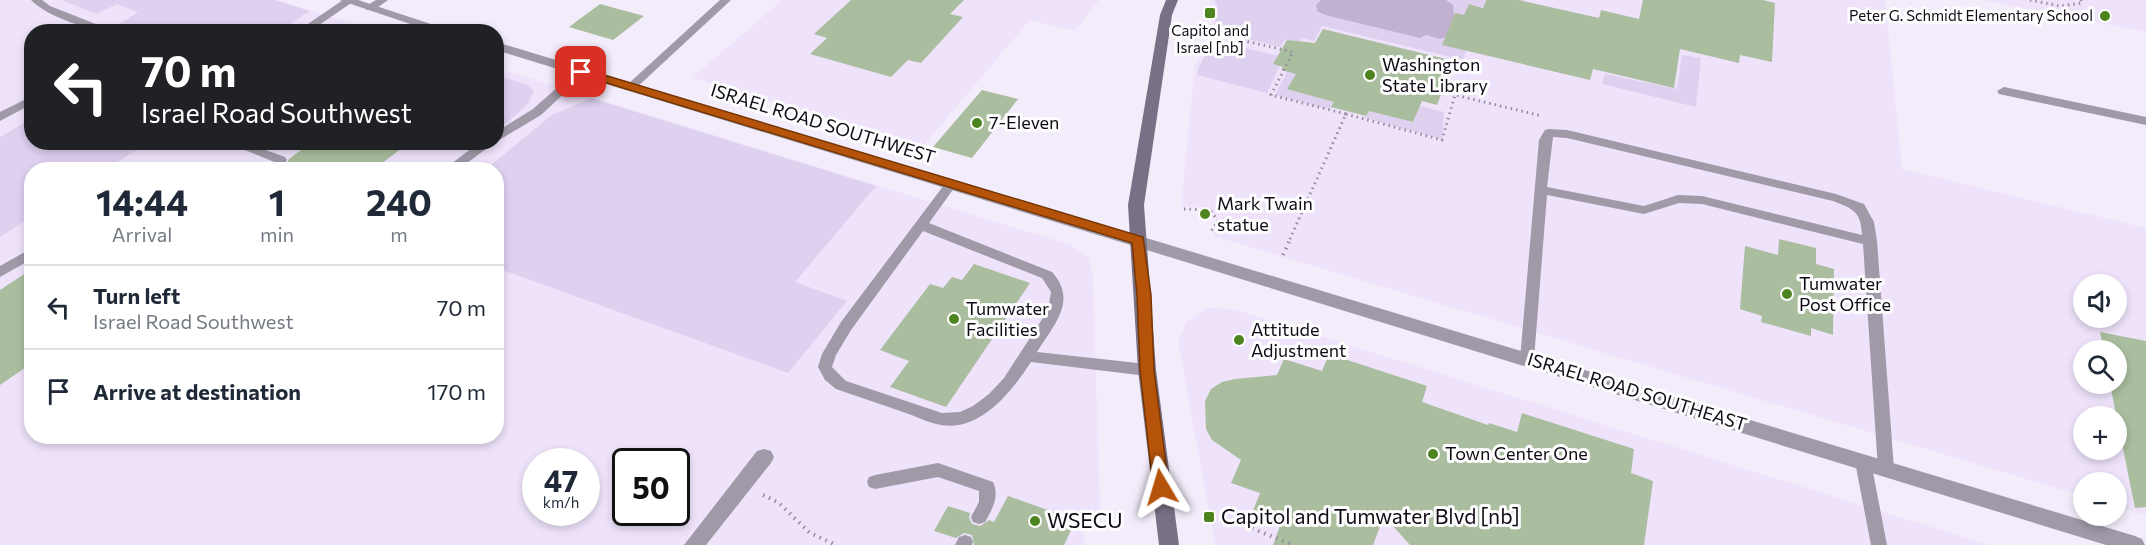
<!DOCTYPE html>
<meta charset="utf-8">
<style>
body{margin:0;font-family:Commissioner,sans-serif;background:#f2f2f3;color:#1f2937;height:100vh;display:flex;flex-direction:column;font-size:22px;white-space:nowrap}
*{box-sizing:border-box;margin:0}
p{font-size:20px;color:#747a83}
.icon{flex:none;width:33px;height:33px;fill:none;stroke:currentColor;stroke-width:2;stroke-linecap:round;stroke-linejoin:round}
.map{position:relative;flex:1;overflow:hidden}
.side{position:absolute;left:24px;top:162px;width:480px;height:282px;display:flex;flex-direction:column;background:#fff;border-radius:24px;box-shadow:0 3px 9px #0003}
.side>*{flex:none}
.banner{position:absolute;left:24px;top:24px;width:480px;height:126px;border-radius:24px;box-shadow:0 3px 9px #0003;background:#202124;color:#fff;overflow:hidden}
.tools{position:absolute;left:2073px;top:274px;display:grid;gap:12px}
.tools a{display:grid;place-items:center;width:54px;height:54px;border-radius:50%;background:#fff;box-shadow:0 3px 9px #0003;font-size:30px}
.speed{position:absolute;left:522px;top:448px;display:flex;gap:12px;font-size:30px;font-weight:700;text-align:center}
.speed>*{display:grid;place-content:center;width:78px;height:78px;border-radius:50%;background:#fff;box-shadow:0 3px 9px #0003;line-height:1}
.speed small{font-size:15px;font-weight:400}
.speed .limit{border:3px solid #111;border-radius:9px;background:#fff;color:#111}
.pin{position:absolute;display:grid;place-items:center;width:51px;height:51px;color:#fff;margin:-26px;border-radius:12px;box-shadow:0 3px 9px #0006}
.me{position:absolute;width:66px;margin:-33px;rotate:353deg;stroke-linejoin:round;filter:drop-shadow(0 0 4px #0008)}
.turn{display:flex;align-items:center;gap:21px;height:126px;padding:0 18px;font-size:27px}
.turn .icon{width:78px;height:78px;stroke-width:2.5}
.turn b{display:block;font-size:42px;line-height:51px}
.eta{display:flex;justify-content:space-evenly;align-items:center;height:102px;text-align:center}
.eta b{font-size:36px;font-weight:700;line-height:42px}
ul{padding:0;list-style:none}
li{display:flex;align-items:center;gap:18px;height:84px;padding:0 18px;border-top:2px solid #e0e1e3}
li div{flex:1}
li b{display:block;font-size:22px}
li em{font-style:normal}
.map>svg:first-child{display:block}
.built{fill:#eee3fb;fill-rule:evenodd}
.green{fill:#ded0ef}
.water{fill:#c0b1d1}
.building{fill:#aabd9e}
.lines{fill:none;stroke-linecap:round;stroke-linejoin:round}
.path-far1{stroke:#948e9b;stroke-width:3;stroke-dasharray:1.5 4;stroke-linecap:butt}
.path{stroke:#948e9b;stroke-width:4;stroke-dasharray:1.5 5;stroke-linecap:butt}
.service{fill:#a09aa8;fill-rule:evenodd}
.minor{fill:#a09aa8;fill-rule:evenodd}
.tertiary{fill:#a09aa8;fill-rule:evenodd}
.secondary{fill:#7a7085;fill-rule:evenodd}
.route{fill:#b45309;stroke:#753606;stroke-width:1.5}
.poi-dot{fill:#4d841d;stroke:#fdfdfd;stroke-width:2}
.labels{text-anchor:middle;stroke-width:6;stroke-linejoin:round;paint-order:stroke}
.far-poi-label{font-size:15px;fill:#100a15;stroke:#fdfdfd;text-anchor:end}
.poi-label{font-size:18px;fill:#100a15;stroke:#fdfdfd;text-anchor:start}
.street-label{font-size:18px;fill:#100a15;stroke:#fdfdfd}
.near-poi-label{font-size:21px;fill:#100a15;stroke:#fdfdfd;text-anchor:start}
</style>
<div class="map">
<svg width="2146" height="545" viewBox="0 0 2146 545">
<rect width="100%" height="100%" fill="#f3edfb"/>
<!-- built -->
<g class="built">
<path d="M 0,0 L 276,0 L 377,31 L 32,32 L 32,142 L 496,142 L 497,68 L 1071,245 L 1089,258 L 1093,277 L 1100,509 L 1083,530 L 1085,545 L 0,545 ZM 32,170 L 496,170 L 496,436 L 32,436 ZM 536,462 L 586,462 L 586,513 L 536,513 ZM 626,462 L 676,462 L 676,513 L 626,513 Z"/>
<polygon points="782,0 1099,0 1075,31 1030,20 923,146 692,78"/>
<path d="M 1211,0 L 1885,0 L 1902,169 L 2146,228 L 2146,515 L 2117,506 L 2116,483 L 2084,483 L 2083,496 L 1213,236 L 1217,227 L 1214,215 L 1205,208 L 1181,206 L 1195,64 L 1205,48 L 1214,10 L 1209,4 ZM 2084,285 L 2116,285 L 2116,318 L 2084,318 ZM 2084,351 L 2116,351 L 2116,384 L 2084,384 ZM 2084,417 L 2116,417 L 2116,450 L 2084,450 Z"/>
<polygon points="1982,0 2146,0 2146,32"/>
<polygon points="1206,308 1234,309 1989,545 1215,545 1178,341 1187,321"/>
</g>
<!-- green -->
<g class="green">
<polygon points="62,0 276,0 310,11 279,31 124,32 116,26 138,12 117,4 96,14"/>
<polygon points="1215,0 1485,0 1483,7 1469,4 1458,33 1471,37 1463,60 1322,26 1314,41 1302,38 1299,43 1286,39 1280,47 1213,30 1218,9"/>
<path d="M 1211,40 L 1284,57 L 1267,93 L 1197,75 C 1199,61 1209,53 1211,40 Z"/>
<polygon points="1682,55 1701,58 1696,107 1602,84 1605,74 1677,89"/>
<polygon points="1287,72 1296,74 1288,89 1334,102 1331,110 1275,95"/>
<polygon points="497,75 525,84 534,90 528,104 497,131"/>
<polygon points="591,98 876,186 795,282 847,301 788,373 497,268 496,170 486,169 552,115"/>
<polygon points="1420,106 1444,112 1442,139 1365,118 1369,111 1413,122"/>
<polygon points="31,119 32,142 148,143 106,169 32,170 31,217 0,237 0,137"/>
</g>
<!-- water -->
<polygon class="water" points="1321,0 1446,0 1453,5 1454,18 1448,36 1440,39 1426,35 1420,38 1325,15 1317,11 1316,5"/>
<!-- building -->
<g class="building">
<polygon points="851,0 964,0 950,14 963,17 921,63 908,60 891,77 810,54 827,38 814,34"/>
<polygon points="1486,0 1519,0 1599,18 1601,10 1639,19 1643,0 1763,0 1775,3 1772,62 1740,55 1739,63 1680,49 1674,88 1593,69 1590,80 1442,45 1455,13 1464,15 1469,4 1483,8"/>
<polygon points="600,4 644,16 613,40 569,27"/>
<polygon points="1323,29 1454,61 1437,105 1422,101 1413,122 1369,111 1366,116 1331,107 1334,102 1287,89 1296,74 1281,70 1283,67 1273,64 1287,40 1315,43"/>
<polygon points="982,90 1018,99 972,158 933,147"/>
<polygon points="312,142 410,142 373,170 273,170 287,164 289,159"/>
<polygon points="1779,239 1816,248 1816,264 1834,269 1833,335 1811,328 1811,336 1761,322 1762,316 1740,309 1745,246 1778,255"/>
<polygon points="974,264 1030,283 946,407 890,387 909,361 880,350 930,284 943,288 952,277 962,280"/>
<polygon points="32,269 32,363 0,385 0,290"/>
<polygon points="2100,332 2146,341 2146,507 2135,508 2110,384 2116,384 2116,351 2104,351"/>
<polygon points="1329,354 1427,386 1422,402 1488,425 1489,423 1517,432 1522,413 1634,449 1631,473 1653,481 1644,545 1410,545 1384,516 1373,545 1273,545 1280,526 1251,516 1260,493 1231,483 1241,460 1212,440 1206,429 1205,401 1211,389 1222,382 1235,379 1277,375 1284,359 1322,371"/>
<polygon points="1008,496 1076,520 1064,545 974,545 972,535 964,533 956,538 934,531 948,506 970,513 969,518 972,524 980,526 989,520 994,522"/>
</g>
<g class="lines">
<!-- path-far1 -->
<g class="path-far1">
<polyline points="2030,0 2060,6 2082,3 2081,0"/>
<polyline points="1210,33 1293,52 1271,95 1346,114 1289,241"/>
<polyline points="1346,114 1442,140 1455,95 1542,116"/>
<polyline points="1184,209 1210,210 1218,221 1210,233"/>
</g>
<!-- path -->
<g class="path">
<polyline points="1283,255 1290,240"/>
<polyline points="763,495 779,503 810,533 836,545"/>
<polyline points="1234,521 1293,545"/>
</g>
<!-- service -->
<g class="service">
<path d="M 31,0 L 42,0 L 50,6 L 116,32 C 93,32 47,17 31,0 Z"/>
<polygon points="343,0 354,1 309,32 296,32"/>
<polygon points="376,0 388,0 374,10 366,10 366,6"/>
<polygon points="720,0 731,0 635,89 627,89 627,85"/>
<polygon points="581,69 585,70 585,74 541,115 496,142 496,132 533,109 577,70"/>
<polygon points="32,96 32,104 0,121 0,112"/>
<path d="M 1549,129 L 1567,130 L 1836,194 L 1864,204 L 1874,222 L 1877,241 L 1894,469 L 1892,474 L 1886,476 L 1880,474 L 1878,469 L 1863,244 L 1702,204 L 1679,203 L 1644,214 L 1547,195 L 1534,359 L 1532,363 L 1522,363 L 1520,359 L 1539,140 L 1545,130 ZM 1553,137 L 1567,138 L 1833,201 C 1853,209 1861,211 1862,235 L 1702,196 L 1678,195 L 1644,206 L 1547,187 Z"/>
<polygon points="225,142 244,142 285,157 287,160 285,163 277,163"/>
<polygon points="480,142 495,142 458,170 443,170"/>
<path d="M 951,180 L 957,184 L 929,223 L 1052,272 C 1078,301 1054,324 1037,352 L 1147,364 L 1152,366 L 1154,370 L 1152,374 L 1147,376 L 1031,362 C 1012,391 981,432 941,425 C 929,423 917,417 906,413 C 883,405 859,397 836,389 L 825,380 L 818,367 L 822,354 L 841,322 L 947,181 ZM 923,231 L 1042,278 L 1051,292 L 1048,310 L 1004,378 L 989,394 L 973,406 L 960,412 L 942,413 L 846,381 L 832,367 L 836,355 L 851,330 Z"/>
<polygon points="32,248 32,259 0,277 0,266"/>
<polygon points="1863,456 1869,457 1871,462 1887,545 1871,545 1855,462 1857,457"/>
<path d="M 938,463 L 993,482 C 1000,497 992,509 985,522 L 979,524 L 973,522 L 971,517 L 979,502 L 979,491 L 938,477 L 875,489 L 869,487 L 867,482 L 869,477 L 875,475 Z"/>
<polygon points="965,535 971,537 973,542 972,545 955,545 959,537"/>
</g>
<!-- minor -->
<g class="minor">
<polygon points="2004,87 2146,117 2146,125 1999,94 1997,91"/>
<polygon points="764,449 771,451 774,457 771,463 706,545 684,545 757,451"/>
</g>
<!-- tertiary -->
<g class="tertiary">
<polygon points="339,0 358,0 455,32 434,32"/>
<polygon points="496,42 2135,536 2142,539 2145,545 2106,545 496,50"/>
</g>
<!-- secondary -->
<polygon class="secondary" points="1166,0 1178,0 1172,15 1144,205 1156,370 1179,545 1159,545 1138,370 1128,205 1160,15"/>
</g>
<!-- route -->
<polygon class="route" points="581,68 1143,237 1151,295 1154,370 1169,487 1167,492 1156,492 1153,487 1140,370 1137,295 1132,243 577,74 575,72"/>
<!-- markers -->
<g class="poi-dot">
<rect x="1204" y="7" width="12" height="12" rx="3"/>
<circle cx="2105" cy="16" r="6"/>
<circle cx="1370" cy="75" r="6"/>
<circle cx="977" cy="123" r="6"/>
<circle cx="1205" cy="214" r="6"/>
<circle cx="1787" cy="294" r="6"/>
<circle cx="954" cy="319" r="6"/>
<circle cx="1239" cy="340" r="6"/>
<circle cx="1433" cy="454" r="6"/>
<rect x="1203" y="511" width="12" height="12" rx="3"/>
<circle cx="1035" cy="521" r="6"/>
</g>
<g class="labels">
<!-- far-poi labels -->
<g class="far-poi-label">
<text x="2093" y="21">Peter G. Schmidt Elementary School</text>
<text x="1210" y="36" text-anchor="middle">Capitol and<tspan x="1210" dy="17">Israel [nb]</tspan></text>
</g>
<!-- poi labels -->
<g class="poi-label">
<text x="1382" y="71">Washington<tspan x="1382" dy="21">State Library</tspan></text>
<text x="989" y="129">7-Eleven</text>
<text x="1217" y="210">Mark Twain<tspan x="1217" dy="21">statue</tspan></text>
<text x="1799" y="290">Tumwater<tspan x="1799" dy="21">Post Office</tspan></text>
<text x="966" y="315">Tumwater<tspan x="966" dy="21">Facilities</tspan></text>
<text x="1251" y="336">Attitude<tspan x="1251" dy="21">Adjustment</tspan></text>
<text x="1445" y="460">Town Center One</text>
</g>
<!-- street labels -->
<g class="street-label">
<text transform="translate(823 124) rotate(17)" y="6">ISRAEL ROAD SOUTHWEST</text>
<text transform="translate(1637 392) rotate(17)" y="6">ISRAEL ROAD SOUTHEAST</text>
</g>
<!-- near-poi labels -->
<g class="near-poi-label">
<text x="1221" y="524">Capitol and Tumwater Blvd [nb]</text>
<text x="1047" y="528">WSECU</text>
</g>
</g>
</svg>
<div class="tools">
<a><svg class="icon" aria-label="sound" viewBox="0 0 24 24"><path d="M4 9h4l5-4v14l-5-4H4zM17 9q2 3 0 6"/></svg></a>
<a><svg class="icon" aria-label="search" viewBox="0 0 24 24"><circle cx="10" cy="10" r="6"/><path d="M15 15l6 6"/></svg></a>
<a>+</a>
<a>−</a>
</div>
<div class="speed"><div>47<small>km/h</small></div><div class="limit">50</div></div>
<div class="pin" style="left:581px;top:72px;background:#d93025"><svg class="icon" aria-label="arrive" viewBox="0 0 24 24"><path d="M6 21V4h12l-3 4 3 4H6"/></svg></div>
<svg class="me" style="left:1161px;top:487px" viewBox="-20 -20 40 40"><path d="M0-17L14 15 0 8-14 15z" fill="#b45309" stroke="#fff" stroke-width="4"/></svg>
<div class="banner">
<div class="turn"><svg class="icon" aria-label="left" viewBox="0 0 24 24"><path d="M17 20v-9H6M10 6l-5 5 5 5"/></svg><div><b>70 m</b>Israel Road Southwest</div></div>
</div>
<section class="side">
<div class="eta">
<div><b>14:44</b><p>Arrival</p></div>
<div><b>1</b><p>min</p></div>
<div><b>240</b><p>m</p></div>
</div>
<ul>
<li><svg class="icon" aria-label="left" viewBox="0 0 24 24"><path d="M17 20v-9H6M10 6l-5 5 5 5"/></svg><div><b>Turn left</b><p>Israel Road Southwest</p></div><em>70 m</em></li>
<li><svg class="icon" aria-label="arrive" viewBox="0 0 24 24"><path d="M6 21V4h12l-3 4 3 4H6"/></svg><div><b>Arrive at destination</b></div><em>170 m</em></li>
</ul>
</section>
</div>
